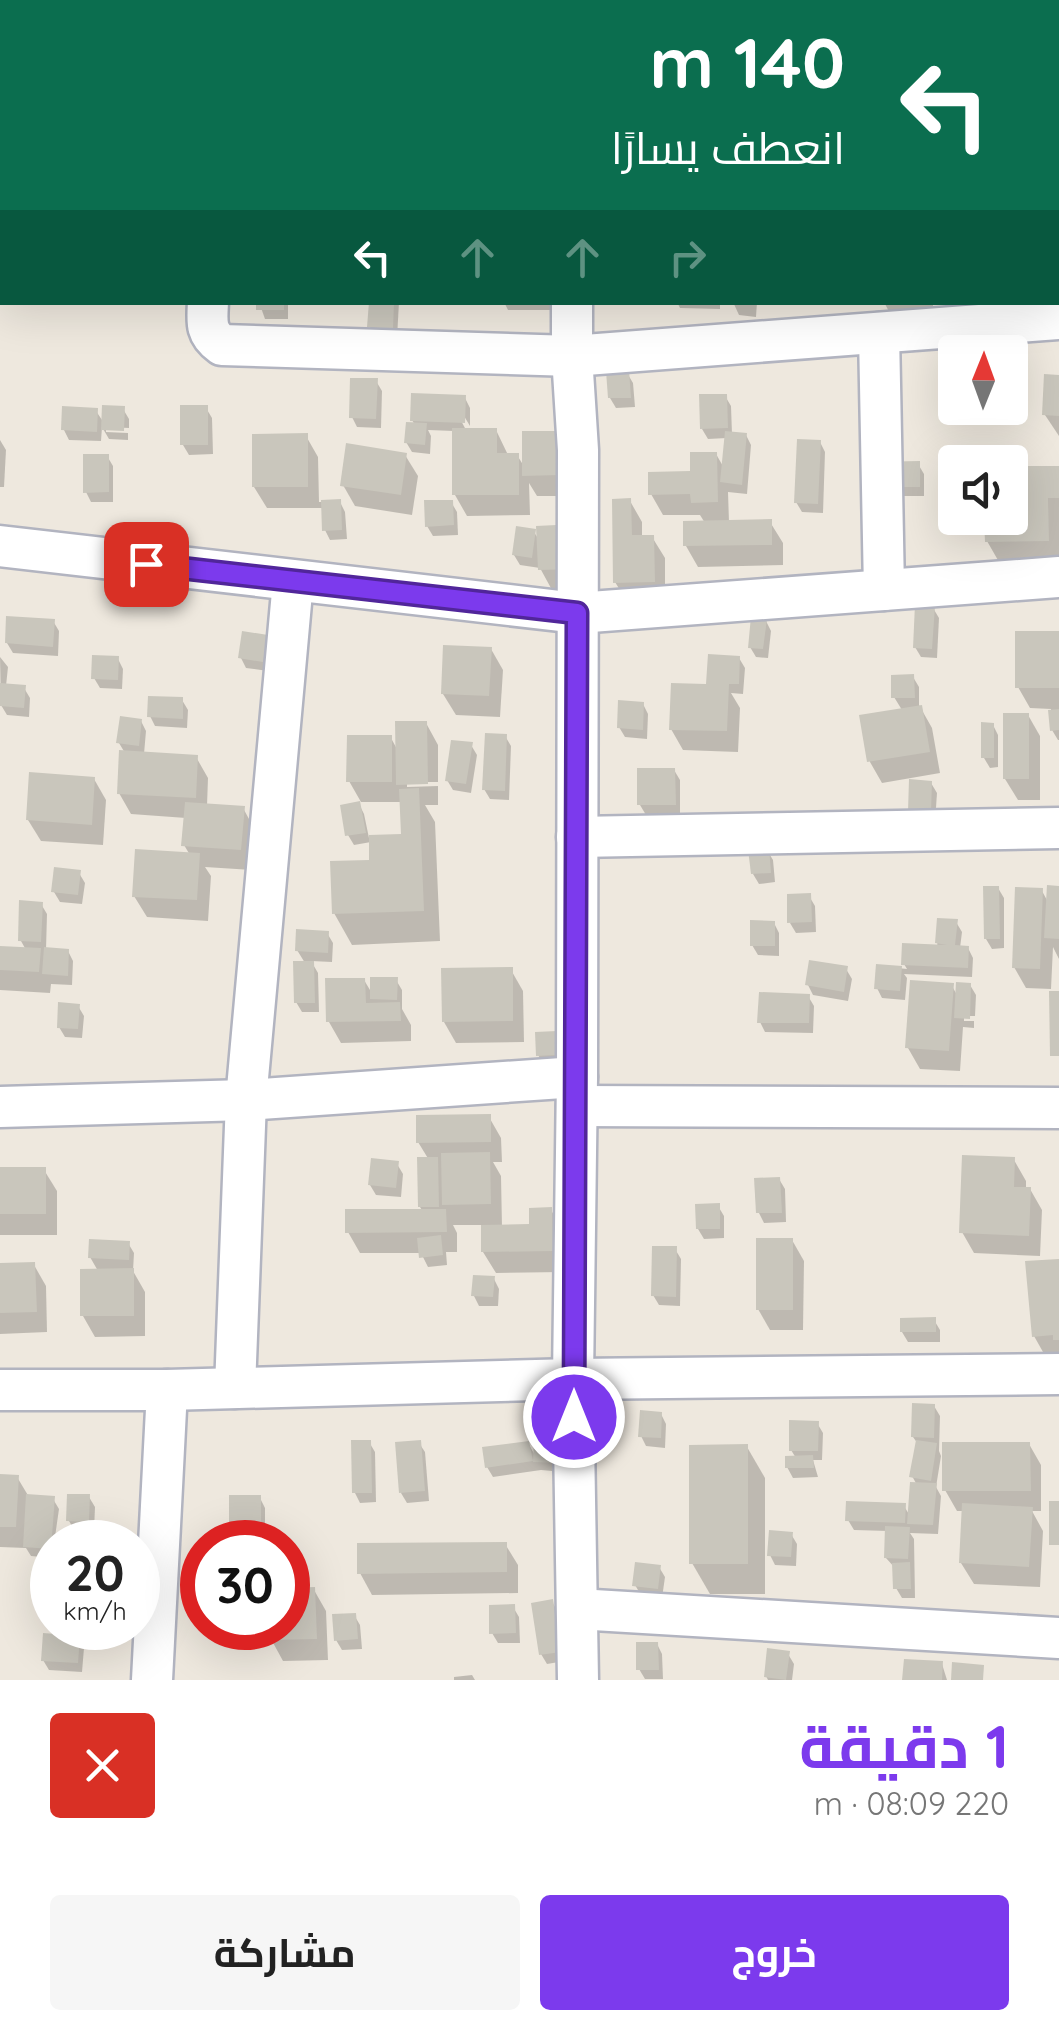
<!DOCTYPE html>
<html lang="ar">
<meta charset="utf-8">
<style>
body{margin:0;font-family:Quicksand,Cairo,sans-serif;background:#f6f6f6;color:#222;direction:rtl;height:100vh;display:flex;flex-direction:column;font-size:38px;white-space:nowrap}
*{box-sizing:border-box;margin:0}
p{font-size:32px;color:#767676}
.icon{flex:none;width:55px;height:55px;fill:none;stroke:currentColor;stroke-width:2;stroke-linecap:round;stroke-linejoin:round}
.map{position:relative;height:1680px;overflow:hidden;direction:ltr}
.details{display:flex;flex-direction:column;background:#fff;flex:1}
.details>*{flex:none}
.hud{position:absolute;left:0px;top:0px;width:1060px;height:305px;box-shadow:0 10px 40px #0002;direction:rtl;background:#0b6e4f;color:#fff;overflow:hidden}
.needle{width:65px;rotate:1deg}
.tools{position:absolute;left:938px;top:335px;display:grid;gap:20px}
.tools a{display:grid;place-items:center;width:90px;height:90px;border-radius:10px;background:#fff;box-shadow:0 10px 40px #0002;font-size:50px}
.speed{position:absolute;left:30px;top:1520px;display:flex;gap:20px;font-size:50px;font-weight:700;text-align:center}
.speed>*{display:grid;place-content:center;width:130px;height:130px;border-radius:50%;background:#fff;box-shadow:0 10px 40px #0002;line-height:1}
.speed small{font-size:25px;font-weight:400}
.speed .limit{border:15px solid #d22;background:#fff;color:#111}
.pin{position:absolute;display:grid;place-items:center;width:85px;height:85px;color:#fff;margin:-42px;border-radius:20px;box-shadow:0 5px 15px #0006}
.me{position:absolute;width:110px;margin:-55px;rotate:0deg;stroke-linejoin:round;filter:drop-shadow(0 0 8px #0008)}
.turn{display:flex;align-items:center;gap:35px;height:210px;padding:0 50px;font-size:45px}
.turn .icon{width:130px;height:130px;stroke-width:2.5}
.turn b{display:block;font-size:70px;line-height:85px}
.lanes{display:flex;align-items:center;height:95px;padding:0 50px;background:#0003;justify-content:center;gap:50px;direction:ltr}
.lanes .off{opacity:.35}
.round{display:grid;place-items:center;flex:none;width:105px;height:105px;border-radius:10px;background:#f6f6f6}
.summary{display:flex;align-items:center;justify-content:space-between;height:170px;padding:0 50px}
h1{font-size:60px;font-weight:700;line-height:75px;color:#7c3aed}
.primary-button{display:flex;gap:20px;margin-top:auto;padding:20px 50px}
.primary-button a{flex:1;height:115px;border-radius:10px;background:#7c3aed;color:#fff;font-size:40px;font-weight:700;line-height:115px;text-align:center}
.primary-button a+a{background:#f6f6f6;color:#222}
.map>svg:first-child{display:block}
.shadow{fill:#0003}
.building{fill:#c9c6bc}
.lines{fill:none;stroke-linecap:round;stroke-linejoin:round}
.street-casing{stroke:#b2b4c0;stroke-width:45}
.street{stroke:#fff;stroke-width:40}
.route-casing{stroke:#51269a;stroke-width:25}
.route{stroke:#7c3aed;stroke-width:18}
</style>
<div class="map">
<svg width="1059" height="1680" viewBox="0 0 1059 1680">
<rect width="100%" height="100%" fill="#eee8de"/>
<!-- shadow -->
<g class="shadow">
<polygon points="687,0 745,0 746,2 689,2"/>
<rect x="0" y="70" width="2" height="60"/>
<polygon points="259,302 288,302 288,319 265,319"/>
<polygon points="371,302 399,302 397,338 375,337 370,327"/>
<polygon points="504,302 550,302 550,310 508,310"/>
<polygon points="677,302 720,302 720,309 680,308"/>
<polygon points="733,302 757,302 756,317 739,315"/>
<polygon points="884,302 933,302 933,325 896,325"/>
<polygon points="627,373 633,383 635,407 616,408 610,398"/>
<polygon points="1059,377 1059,436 1045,415"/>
<polygon points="376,381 382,391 381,428 357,427 352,417"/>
<polygon points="725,396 731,406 732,434 746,435 751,445 747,494 728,492 729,522 770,522 783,543 783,565 698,567 686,546 705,523 700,515 663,515 651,494 693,473 716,454 724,468 727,438 708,439 702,429"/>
<polygon points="465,398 470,408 470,426 461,411 457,413 466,430 496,430 508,455 517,455 525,468 558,433 571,496 537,496 529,483 530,515 467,516 455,495 454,431 428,430 431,436 430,454 412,452 406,442 415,425 412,420"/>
<polygon points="206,408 212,418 213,454 189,455 183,445"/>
<polygon points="123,409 129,419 129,428 106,427 106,432 128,433 128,440 109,439 102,427 101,441 69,440 64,430 96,411 104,423"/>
<polygon points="306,436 318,457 319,502 340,502 345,512 347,539 330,540 325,530 324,508 267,508 254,487"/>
<polygon points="0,440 6,450 4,487 0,487"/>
<polygon points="820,442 825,452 823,513 802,512 796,502"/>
<polygon points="405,455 418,476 412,515 355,506 343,485"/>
<polygon points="107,456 113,466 113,502 91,502 86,492"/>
<polygon points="918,464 924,474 924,496 876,496"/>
<polygon points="1059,468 1059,561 999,562 987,541 987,518 1010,518 1010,469"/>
<polygon points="630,501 642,522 642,537 652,537 665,558 665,603 628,603 615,582"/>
<polygon points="451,502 457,512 458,535 433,536 427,526"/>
<polygon points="534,532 539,540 589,589 552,590 540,568 520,565 514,555"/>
<polygon points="933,608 939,618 937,658 921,657 915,647"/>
<polygon points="53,621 59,631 58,656 13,653 7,643"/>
<polygon points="766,621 771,631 768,658 756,657 750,647"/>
<polygon points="1059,634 1059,740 1058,740 1052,730 1051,709 1030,708 1018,687"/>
<polygon points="266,637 272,647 268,671 246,668 241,658"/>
<polygon points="491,649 503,670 500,717 456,715 443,694"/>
<polygon points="0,657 8,667 6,686 24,688 30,698 29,717 7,715 1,705"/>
<polygon points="739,658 745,668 743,694 731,693 740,708 738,752 683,750 671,729"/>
<polygon points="118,659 123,669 122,689 100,688 94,678"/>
<polygon points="913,677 919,687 919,705 932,728 940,773 882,783 870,762 862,717 902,710 894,697"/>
<polygon points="182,700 188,710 187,728 155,726 150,716"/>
<polygon points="643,704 648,714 647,739 625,737 619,727"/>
<polygon points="1028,715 1040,736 1040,800 1018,800 1005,779"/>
<polygon points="141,721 146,731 144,754 196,757 208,778 207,806 243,808 255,830 252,870 205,867 211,876 208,921 147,917 134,896 190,855 184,845 186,818 131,814 119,793 125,753 119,743"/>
<polygon points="426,723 438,745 438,782 407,782 407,787 438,786 438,805 425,805 435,822 440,941 352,945 334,913 372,862 371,842 354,845 348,835 359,804 364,814 369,838 403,836 402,802 361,802 349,781 391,738 398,751"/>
<polygon points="993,725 998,735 998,767 990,768 984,758"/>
<polygon points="505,736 511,746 509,800 490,799 484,789"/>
<polygon points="471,745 477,755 471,793 453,790 447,780"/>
<polygon points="674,770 680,780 680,815 646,815 640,805"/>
<polygon points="94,779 106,800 103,845 41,841 28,820"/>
<polygon points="931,783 937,793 935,822 916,821"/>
<polygon points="767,850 773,860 775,882 759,884 753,874"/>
<polygon points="79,873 85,883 82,904 60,902 54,892"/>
<polygon points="998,888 1004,898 1004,948 992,949 986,939"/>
<polygon points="1059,888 1059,959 1053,947 1051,989 1026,988 1014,967 1042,891 1048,902"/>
<polygon points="809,896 815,906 816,932 796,933 790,923"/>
<polygon points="41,904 47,914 46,950 68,951 73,961 72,985 51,984 50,993 0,990 0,948 26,950 21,941"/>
<polygon points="940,920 956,922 962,932 960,948 968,948 973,958 972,977 904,974 907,978 905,1000 882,998 877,988 879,966 907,969 904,964 937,947"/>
<polygon points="774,923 779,933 779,956 758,955 752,945"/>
<polygon points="327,933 333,943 332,962 311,961 318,973 319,1012 302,1012 296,1002 305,963 297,950"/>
<polygon points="846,969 852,979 848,1001 813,995 808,985"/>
<polygon points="511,970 523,991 524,1042 456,1043 444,1022"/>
<polygon points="364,980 373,995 396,980 402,990 402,1009 411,1025 411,1041 341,1043 329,1022"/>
<polygon points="970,985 976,995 975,1016 964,1016 964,1021 974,1021 974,1028 963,1027 960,1071 920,1069 908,1048 952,986 957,995"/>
<polygon points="808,996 814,1006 813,1033 765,1032 760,1022"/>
<polygon points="78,1006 84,1016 82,1038 65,1037 59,1027"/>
<polygon points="556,1033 563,1064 544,1065 538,1055"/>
<polygon points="489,1117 501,1138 502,1162 493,1162 501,1176 502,1227 532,1226 551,1210 563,1231 563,1272 496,1273 483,1252 483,1225 453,1225 457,1233 457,1252 446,1252 447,1265 428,1267 421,1253 360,1253 348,1232 423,1212 420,1207 429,1160 418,1142"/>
<polygon points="1014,1160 1026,1181 1026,1189 1030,1189 1042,1210 1040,1256 974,1253 962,1232"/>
<polygon points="397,1164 403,1174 401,1197 376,1195 370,1185"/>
<polygon points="0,1170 44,1170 57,1191 57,1235 0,1235"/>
<polygon points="779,1179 785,1189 786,1222 764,1223 759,1213"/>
<polygon points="718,1206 724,1216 724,1238 704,1239 698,1229"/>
<polygon points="792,1240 804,1261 803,1330 770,1330 758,1309"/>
<polygon points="128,1243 134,1253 133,1271 145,1292 145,1336 95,1337 83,1316 98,1271 90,1257"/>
<polygon points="675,1249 681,1259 680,1306 659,1305 653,1295"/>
<polygon points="1059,1261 1059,1367 1052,1368 1034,1336"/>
<polygon points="34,1265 46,1286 47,1332 0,1334 0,1266"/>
<polygon points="494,1279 499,1289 498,1306 479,1306 474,1296"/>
<polygon points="934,1320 940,1330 940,1342 908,1342 902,1332"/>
<polygon points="934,1406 940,1416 939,1451 941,1456 936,1487 941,1496 938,1534 910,1533 914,1539 915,1598 902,1598 896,1588 895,1568 886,1558 888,1531 854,1530 848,1520 904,1506 910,1516 917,1485 912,1476 918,1444 913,1437"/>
<polygon points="661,1414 666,1424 665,1448 646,1446 641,1436"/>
<polygon points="538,1418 563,1472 541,1470 493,1477 487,1467 528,1443 536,1457"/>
<polygon points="817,1423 823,1433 822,1460 813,1460 818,1477 793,1478 787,1467 796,1458 791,1450"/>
<polygon points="369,1442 375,1452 376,1502 360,1503 355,1493"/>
<polygon points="419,1443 425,1452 429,1501 407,1503 401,1493"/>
<polygon points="1029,1444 1041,1465 1041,1511 1032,1511 1043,1531 1040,1587 974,1584 961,1563 964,1511 957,1511 945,1490"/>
<polygon points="747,1447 765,1478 765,1594 710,1594 692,1563"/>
<polygon points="0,1476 17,1477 29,1497 53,1499 59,1509 52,1558 31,1556 26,1548 0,1547"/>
<polygon points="89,1497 95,1507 94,1531 75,1531 69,1521"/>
<polygon points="260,1498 265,1508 265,1539 237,1539 231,1529"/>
<polygon points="791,1534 797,1544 796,1566 775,1565 770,1555"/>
<polygon points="505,1544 518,1565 518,1593 372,1595 360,1573"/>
<polygon points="659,1567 665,1577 662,1598 641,1595 635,1585"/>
<polygon points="314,1590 326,1611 328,1660 283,1661 271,1639 270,1628 288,1628 288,1591"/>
<polygon points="552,1602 558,1612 565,1661 547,1664 541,1654"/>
<polygon points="513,1607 519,1617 520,1643 498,1643 492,1633"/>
<polygon points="354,1615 360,1625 362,1649 342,1650 336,1640"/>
<polygon points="78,1638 84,1648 82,1672 49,1670 43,1660"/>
<polygon points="657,1644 662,1654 663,1679 645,1679 639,1669"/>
<polygon points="788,1654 794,1664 792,1680 768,1680 766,1676"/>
<polygon points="942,1664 947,1680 905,1680"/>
<polygon points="472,1675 475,1680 454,1680 454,1677"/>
</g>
<!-- building -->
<g class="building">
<rect x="256" y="302" width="28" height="8"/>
<polygon points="369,302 394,302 393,329 367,327"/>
<polygon points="629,370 631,398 608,398 606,371"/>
<polygon points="1044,374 1059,375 1059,416 1042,415"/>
<polygon points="350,378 378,378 376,419 349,418"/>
<polygon points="411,393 466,395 465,423 410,421"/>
<polygon points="699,394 727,394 728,428 700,429"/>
<polygon points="102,405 125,406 124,431 101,430"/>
<rect x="180" y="405" width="28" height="40"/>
<polygon points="62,406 98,408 97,432 61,430"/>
<polygon points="406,422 427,423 425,445 404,443"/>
<polygon points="452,428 497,428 497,453 519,453 519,495 452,495"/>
<polygon points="522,431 560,431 560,475 522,476"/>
<polygon points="725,431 747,433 742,485 720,482"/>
<polygon points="308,433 308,487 252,487 252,434"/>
<polygon points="797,439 821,440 818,504 794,503"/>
<polygon points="346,443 407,453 401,495 340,486"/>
<polygon points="690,452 717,452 718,502 691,503 690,494 648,495 648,472 690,471"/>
<polygon points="83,454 109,454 109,492 83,493"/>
<polygon points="920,461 920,487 868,487 868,462"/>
<polygon points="1010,466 1059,466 1059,498 1048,498 1049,541 985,542 984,518 1010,518"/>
<polygon points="631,498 632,535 654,535 655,582 613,583 612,499"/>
<polygon points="341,499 342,530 322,531 321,500"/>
<polygon points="424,500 453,500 454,525 425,527"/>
<polygon points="772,519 772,545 683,546 683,521"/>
<polygon points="577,524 578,569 538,570 536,526"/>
<polygon points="516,526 536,529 532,558 512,555"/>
<polygon points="915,604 935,606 932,649 913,648"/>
<polygon points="6,616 55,619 53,647 5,643"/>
<polygon points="751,616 767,619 763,649 748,648"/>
<polygon points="242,631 268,635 263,662 238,658"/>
<rect x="1015" y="631" width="44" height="57"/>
<polygon points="443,645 492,647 489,696 441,694"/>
<polygon points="708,654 740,656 739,684 729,684 727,731 669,730 671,683 706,684"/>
<polygon points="92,655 119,656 118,680 91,679"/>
<polygon points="914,674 915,698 891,698 891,675"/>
<polygon points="0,683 26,685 24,708 0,706"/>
<polygon points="148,696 183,697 183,719 147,717"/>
<polygon points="618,700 644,702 643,730 617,728"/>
<polygon points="922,705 930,752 867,762 859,715"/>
<polygon points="1059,709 1059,730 1050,731 1048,710"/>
<rect x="1003" y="713" width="26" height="66"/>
<polygon points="120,716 142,719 139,746 116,743"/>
<polygon points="395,721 427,721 428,784 396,785"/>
<polygon points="981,722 994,723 994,758 981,758"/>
<polygon points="485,733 507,734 505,791 482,790"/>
<polygon points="347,735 392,735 392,782 346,782"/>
<polygon points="451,740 473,742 466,784 445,781"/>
<polygon points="119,750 198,755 196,798 117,794"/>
<polygon points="637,768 675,768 676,805 637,805"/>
<polygon points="29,772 95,777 92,825 26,820"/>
<polygon points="909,779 932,781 931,812 908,811"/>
<polygon points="419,788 424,911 332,914 330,861 369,860 369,835 401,834 399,789"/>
<polygon points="360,801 366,833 345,836 340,805"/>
<polygon points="185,802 245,806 241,850 181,846"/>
<polygon points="769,847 771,873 751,874 748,849"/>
<polygon points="135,849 200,853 197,900 132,897"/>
<polygon points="54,867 81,870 78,895 51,892"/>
<polygon points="1047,885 1059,886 1059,939 1044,938"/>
<polygon points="983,886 999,886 1000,939 984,939"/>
<polygon points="1015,887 1043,888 1040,969 1012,968"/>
<polygon points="811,893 812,922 787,923 787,894"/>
<polygon points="19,900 43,902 41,942 18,941"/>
<polygon points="937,918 958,919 955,945 969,946 968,968 901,965 902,943 947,945 935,943"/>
<polygon points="750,920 775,921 775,946 750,946"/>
<polygon points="296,929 329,931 328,953 295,951"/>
<polygon points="0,946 41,948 39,972 0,970"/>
<polygon points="44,947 69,949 68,976 42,974"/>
<polygon points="809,960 848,966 844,992 805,985"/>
<polygon points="293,961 314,961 315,1003 294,1003"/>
<polygon points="876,964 902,966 900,991 874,989"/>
<polygon points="513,967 513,1021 442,1022 441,968"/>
<polygon points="370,977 398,977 397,1000 370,999"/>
<polygon points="325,978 365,978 366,1003 400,1002 401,1021 326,1022"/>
<polygon points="910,980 954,983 949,1051 905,1048"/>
<polygon points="956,982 971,983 970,1019 954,1018"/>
<polygon points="1049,991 1059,991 1059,1056 1050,1056"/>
<polygon points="759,992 810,994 809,1023 757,1023"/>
<polygon points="58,1002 80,1004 78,1029 57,1028"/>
<polygon points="557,1031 558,1055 536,1056 535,1032"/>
<polygon points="491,1114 491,1142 416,1143 416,1115"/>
<polygon points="490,1152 491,1204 442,1205 441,1153"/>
<polygon points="962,1155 1015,1157 1014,1187 1031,1187 1029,1236 959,1233"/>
<polygon points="417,1157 438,1157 439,1207 418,1207"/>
<polygon points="371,1158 399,1161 396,1188 368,1185"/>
<rect x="0" y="1167" width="46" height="47"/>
<polygon points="780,1177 782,1213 756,1213 754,1178"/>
<polygon points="720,1203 720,1229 696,1229 695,1204"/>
<polygon points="552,1207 553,1251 481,1252 481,1225 529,1224 529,1208"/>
<polygon points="345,1209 446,1209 447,1232 345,1233"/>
<polygon points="441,1235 443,1255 419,1258 417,1238"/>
<rect x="756" y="1238" width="37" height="72"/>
<polygon points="89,1239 130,1241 129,1260 88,1258"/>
<polygon points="652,1246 677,1246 676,1297 651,1296"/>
<polygon points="1059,1259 1059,1340 1053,1340 1053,1335 1032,1337 1025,1261"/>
<polygon points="35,1262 37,1312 0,1313 0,1263"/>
<polygon points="134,1268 134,1316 80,1316 80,1269"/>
<polygon points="473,1275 495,1276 493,1297 471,1296"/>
<polygon points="936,1317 936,1332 900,1332 900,1318"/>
<polygon points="912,1403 935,1404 934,1438 911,1437"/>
<polygon points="640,1410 662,1412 661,1438 638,1437"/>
<polygon points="535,1415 561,1416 559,1463 533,1462"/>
<polygon points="789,1420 819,1421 818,1451 789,1451"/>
<polygon points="351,1440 371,1440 372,1493 352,1493"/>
<polygon points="421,1440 425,1491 399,1493 395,1442"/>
<polygon points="916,1440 937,1443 931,1481 909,1477"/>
<polygon points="529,1441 533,1461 485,1468 482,1447"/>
<polygon points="942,1442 1030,1442 1031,1491 942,1491"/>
<polygon points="748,1444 748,1564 689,1564 689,1445"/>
<polygon points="813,1455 814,1468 785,1468 785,1456"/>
<polygon points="0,1474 19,1475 16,1527 0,1527"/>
<polygon points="910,1482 937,1483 933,1525 907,1524"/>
<polygon points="26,1494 55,1496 51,1549 23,1547"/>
<polygon points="67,1494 90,1494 89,1522 66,1521"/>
<rect x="229" y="1495" width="32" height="35"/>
<polygon points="846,1501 906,1503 905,1523 845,1521"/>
<rect x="1049" y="1501" width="10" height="44"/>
<polygon points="962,1503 1033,1507 1029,1567 959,1563"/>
<polygon points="885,1526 910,1527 908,1559 884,1558"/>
<polygon points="769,1530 793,1532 791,1557 767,1556"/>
<polygon points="507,1542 507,1572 357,1574 357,1543"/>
<polygon points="635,1562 661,1565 658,1589 632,1586"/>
<polygon points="910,1562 911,1589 893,1589 892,1563"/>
<polygon points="315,1587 317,1639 268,1640 268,1628 288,1628 288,1588"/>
<polygon points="553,1599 561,1652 539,1655 531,1603"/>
<polygon points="515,1604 516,1633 489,1634 489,1605"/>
<polygon points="356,1613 358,1639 334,1641 332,1614"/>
<polygon points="43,1633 80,1636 78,1663 41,1661"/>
<polygon points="636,1642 658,1642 659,1670 636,1670"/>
<polygon points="767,1648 790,1651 786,1680 764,1677"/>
<polygon points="904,1659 943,1661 942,1680 902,1680"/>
<polygon points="952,1662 984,1665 983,1680 951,1680"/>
</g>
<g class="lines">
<!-- street casing -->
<g class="street-casing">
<g id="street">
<polyline points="66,0 85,2"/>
<polyline points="254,2 254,0"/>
<polyline points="907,2 908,0"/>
<polyline points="1058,113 1059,113"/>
<polyline points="0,263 2,263"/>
<path d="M 208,302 C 207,322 205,333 222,345 L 572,356 L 1059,319"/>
<polyline points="572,302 572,356 578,450 577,1077 573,1379 578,1680"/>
<polyline points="879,333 884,590"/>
<polyline points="0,546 577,613 1059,577"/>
<polyline points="577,837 1059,828"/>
<polyline points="577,1106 1059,1108"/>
<polyline points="0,1107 246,1100 577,1077"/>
<polyline points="235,1388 246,1100 293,581"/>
<polyline points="0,1390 167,1390 573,1379 1059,1374"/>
<polyline points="577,1609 1059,1638"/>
<polyline points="152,1680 167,1390"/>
</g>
</g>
<!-- street -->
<use href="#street" class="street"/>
</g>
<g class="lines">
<!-- route casing -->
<g class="route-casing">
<polyline id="route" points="146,564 577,613 574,1417"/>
</g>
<!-- route -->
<use href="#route" class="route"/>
</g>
</svg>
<div class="tools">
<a><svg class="needle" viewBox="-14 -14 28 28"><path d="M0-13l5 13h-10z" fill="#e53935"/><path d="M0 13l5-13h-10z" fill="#767676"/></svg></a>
<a><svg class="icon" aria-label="sound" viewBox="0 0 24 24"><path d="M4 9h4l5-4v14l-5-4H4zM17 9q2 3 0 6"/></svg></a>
</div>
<div class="speed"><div>20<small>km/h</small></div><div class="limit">30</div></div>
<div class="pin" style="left:146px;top:564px;background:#d93025"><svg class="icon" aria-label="arrive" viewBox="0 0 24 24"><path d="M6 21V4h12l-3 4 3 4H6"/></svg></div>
<svg class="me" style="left:574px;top:1417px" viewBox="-20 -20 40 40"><circle r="17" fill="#7c3aed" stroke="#fff" stroke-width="3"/><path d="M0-11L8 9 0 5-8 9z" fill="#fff"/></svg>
<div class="hud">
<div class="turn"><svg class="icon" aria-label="left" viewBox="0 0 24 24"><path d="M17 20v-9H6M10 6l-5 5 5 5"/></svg><div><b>140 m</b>انعطف يسارًا</div></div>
<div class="lanes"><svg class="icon" aria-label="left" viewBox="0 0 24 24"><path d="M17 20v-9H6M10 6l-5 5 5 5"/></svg><svg class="icon off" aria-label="ahead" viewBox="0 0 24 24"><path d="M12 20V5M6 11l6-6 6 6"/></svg><svg class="icon off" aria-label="ahead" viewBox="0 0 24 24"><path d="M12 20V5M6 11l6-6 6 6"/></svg><svg class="icon off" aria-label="right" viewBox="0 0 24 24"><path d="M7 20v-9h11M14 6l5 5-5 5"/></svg></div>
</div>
</div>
<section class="details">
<div class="summary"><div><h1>1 دقيقة</h1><p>220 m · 08:09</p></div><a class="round" style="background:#d93025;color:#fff"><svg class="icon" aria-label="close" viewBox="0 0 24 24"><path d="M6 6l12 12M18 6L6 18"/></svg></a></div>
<div class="primary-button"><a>خروج</a><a>مشاركة</a></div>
</section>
